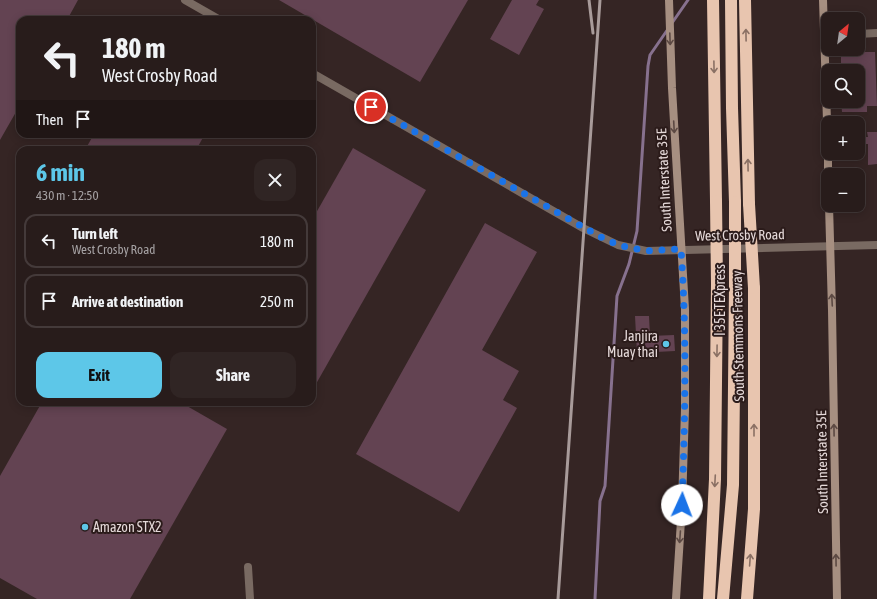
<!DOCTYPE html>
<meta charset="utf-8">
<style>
body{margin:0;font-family:"Asap Condensed",sans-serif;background:#302524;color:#f1f3f6;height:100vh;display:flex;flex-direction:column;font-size:15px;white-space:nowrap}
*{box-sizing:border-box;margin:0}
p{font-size:13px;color:#a5a1a3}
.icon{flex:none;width:22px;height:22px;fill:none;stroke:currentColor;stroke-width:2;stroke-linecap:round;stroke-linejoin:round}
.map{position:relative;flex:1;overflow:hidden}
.details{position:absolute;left:16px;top:146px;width:300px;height:260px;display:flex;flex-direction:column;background:#281c1b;border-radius:12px;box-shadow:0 2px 10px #0003,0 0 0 1px #443a3a}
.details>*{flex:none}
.guide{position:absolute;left:16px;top:16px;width:300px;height:122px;border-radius:12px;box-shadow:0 2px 10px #0003,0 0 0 1px #443a3a;background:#281c1b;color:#f1f3f6;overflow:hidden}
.needle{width:26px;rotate:29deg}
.tools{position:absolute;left:821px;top:12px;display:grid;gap:8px}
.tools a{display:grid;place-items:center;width:44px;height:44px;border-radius:8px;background:#281c1b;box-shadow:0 2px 10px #0003,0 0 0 1px #443a3a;font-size:20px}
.pin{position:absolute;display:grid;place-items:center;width:34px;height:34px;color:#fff;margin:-17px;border:2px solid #fff;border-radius:50%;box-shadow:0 1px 4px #0007}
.me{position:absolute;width:44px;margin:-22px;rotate:2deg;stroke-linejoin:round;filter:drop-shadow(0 0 3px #0008)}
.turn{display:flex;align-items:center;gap:14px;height:84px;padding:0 20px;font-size:18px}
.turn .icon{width:52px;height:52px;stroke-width:2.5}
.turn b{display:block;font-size:28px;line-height:34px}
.then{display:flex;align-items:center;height:38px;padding:0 20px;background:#0003;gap:8px;font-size:15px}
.round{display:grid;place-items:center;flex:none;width:42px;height:42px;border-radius:12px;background:#302524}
.overview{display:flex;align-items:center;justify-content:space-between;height:68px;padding:0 20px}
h1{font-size:24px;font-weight:700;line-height:30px;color:#5dc7e8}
.primary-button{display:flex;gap:8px;margin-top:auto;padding:8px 20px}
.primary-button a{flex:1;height:46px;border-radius:12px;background:#5dc7e8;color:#111;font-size:16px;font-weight:700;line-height:46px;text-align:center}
.primary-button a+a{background:#302524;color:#f1f3f6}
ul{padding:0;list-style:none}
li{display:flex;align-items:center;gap:12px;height:54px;margin:0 8px 6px;padding:0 12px;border:2px solid #443a3a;border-radius:12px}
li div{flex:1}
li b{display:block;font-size:15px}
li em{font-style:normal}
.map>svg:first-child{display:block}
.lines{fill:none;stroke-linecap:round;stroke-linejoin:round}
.stream{stroke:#87718e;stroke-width:3}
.building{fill:#634352}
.minor{stroke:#796a62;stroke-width:8}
.tertiary{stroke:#796a62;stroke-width:8}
.secondary{stroke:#a68f81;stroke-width:8}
.motorway{stroke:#e8c5af;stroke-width:12}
.rail{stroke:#a89b9a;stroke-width:3}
.motorway-bridge{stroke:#e8c5af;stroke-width:12}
.oneway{stroke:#8a7064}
.oneway2{stroke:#5c4943}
.route{stroke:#1a73e8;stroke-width:7;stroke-dasharray:0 12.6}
.poi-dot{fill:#5dc7e8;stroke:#2b1b1a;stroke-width:1.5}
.labels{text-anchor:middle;stroke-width:4;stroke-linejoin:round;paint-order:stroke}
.street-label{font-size:14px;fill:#e5d9d9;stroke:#2b1b1a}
.poi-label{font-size:14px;fill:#e5d9d9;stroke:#2b1b1a;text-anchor:end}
</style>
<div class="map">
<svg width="877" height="599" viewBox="0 0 877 599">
<rect width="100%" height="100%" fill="#352524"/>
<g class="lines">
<!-- stream -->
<g class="stream">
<polyline points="672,23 688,0"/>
<polyline points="595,599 600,501 605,486 617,296 629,264 637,231 648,66 650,55 668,29"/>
</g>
</g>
<!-- building -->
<g class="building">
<polygon points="0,0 78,0 67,20 20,20 20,105 0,140"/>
<polygon points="279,0 468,0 420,82"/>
<polygon points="512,0 539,0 536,5 544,9 519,55 490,39"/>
<polygon points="842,52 875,52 877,106 867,106 867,112 842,112 841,101 858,101 858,71 841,71 841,56"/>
<polygon points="867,132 877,132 877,164 868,165 868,144 859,144 859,137 868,137"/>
<polygon points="94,134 205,134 196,150 85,150"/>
<polygon points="353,148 426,190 312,391 312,220"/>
<polygon points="485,223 537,252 482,350 519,371 503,400 517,408 459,512 356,454"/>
<polygon points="635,316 649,316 650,336 674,335 675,351 637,353"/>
<polygon points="42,402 180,402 227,429 130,599 37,599 0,578 0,476"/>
</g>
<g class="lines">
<!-- minor -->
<g class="minor">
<polyline points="858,34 877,33"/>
<polyline points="248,567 250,599"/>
</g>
<!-- tertiary -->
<g class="tertiary">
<polyline points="185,0 220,20"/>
<polyline points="312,73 583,228 618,245 646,251 877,245"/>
</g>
<!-- secondary -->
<g class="secondary">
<polyline points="669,0 672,88 685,309 685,409 682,505 676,599"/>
<polyline points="823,0 828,151"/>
<polyline points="828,153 828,175"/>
<polyline points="829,205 832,310 837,599"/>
</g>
<!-- motorway -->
<g class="motorway">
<polyline points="713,0 716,201"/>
<polyline points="731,0 732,108 735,202"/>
<polyline points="745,0 749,204"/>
<polyline points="709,599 715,479 717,284"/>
<polyline points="723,599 733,485 735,287"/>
<polyline points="747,599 754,509 754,288"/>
</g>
<!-- rail -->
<g class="rail">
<polyline points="589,0 593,33"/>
<polyline points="558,599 600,0"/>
</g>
<!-- motorway-bridge -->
<g class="motorway-bridge">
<polyline points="716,201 717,284"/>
<polyline points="735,202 735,287"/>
<polyline points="749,204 754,288"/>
</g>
</g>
<!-- one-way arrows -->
<defs><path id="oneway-shaft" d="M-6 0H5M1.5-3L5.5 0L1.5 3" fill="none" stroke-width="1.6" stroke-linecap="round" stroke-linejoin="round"/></defs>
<g class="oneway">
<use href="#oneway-shaft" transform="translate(746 35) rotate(-91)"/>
<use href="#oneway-shaft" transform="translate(714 67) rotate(89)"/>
<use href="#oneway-shaft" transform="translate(748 165) rotate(-91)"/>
<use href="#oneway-shaft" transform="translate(717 351) rotate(91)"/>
<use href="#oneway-shaft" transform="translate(754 430) rotate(-90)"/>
<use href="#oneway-shaft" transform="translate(715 481) rotate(93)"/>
<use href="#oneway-shaft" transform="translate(750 560) rotate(-86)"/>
</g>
<g class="oneway2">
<use href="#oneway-shaft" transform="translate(670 39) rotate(88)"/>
<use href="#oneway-shaft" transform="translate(674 127) rotate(87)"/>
<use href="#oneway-shaft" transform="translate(832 300) rotate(-93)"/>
<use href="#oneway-shaft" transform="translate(834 430) rotate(-91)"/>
<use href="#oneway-shaft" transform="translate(680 537) rotate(94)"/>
<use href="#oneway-shaft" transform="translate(836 560) rotate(-91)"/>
</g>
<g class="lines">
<!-- route -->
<path class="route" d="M 371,107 L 599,236 L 618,245 L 646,251 L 681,249 C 687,335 685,419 682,505"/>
</g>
<!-- markers -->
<g class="poi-dot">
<circle cx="666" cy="344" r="4"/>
<circle cx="85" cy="527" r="4"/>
</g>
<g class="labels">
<!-- street labels -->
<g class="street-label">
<text transform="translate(664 180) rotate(-93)" y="5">South Interstate 35E</text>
<text transform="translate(740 235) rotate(-1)" y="5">West Crosby Road</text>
<text transform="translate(720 300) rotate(-90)" y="5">I 35E TEXpress</text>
<text transform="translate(738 336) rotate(-91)" y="5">South Stemmons Freeway</text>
<text transform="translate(822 462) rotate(-91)" y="5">South Interstate 35E</text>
</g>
<!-- poi labels -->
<g class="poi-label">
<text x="658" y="341">Janjira<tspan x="658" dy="16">Muay thai</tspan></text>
<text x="93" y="532" text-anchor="start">Amazon STX2</text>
</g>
</g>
</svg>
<div class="tools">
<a><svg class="needle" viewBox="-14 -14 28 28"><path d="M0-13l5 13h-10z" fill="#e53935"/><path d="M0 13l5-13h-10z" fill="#a5a1a3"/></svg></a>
<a><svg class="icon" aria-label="search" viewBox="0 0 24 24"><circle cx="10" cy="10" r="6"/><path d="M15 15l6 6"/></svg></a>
<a>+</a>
<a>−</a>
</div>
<div class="pin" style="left:371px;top:107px;background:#d93025"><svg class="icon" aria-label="arrive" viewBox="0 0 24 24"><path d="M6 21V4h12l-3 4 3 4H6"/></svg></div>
<svg class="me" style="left:682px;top:505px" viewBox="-20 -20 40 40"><circle r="19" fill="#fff"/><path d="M0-13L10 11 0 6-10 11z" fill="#1a73e8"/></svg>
<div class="guide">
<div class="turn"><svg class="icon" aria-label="left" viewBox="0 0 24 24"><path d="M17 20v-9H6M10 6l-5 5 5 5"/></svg><div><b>180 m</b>West Crosby Road</div></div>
<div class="then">Then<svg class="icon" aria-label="arrive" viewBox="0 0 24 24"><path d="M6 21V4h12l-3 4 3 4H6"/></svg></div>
</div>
<section class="details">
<div class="overview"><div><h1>6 min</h1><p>430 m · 12:50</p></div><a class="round"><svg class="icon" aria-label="close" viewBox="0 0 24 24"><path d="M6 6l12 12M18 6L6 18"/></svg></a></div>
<ul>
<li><svg class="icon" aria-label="left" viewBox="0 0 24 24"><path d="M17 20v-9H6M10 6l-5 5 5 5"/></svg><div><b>Turn left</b><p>West Crosby Road</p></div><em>180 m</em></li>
<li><svg class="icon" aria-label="arrive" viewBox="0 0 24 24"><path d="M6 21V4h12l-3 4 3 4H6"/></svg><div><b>Arrive at destination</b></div><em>250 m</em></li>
</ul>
<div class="primary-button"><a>Exit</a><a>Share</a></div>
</section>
</div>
